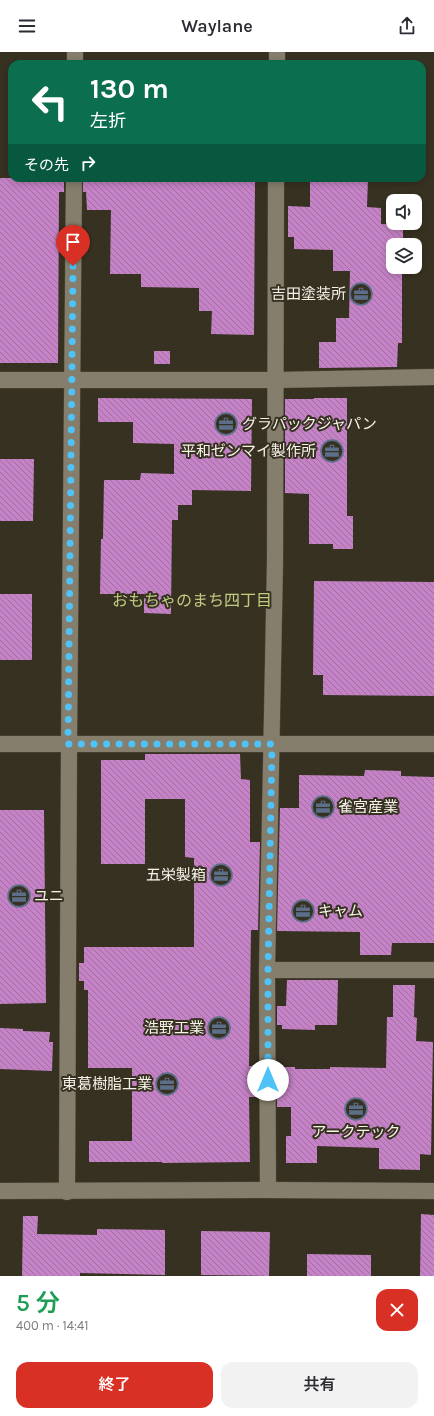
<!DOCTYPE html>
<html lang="ja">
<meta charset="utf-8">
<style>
body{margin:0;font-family:Karla,"Noto Sans JP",sans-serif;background:#f2f2f3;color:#2b2b33;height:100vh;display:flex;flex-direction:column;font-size:15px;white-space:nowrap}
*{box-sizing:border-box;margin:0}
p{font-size:13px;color:#7c7c81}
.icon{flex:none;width:22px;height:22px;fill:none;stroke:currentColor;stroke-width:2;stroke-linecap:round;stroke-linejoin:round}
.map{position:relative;height:1224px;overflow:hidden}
.side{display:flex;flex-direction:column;background:#fff;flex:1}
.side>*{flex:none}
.banner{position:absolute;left:8px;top:8px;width:418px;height:122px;border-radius:12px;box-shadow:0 2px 6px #0003;background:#0b6e4f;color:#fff;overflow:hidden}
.fabs{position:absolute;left:386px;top:142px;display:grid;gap:8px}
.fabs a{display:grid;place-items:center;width:36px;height:36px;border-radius:8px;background:#fff;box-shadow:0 2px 6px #0003;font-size:20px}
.pin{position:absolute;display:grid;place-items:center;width:34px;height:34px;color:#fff;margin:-41px -17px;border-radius:50% 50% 50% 0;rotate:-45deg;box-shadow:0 0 4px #0007}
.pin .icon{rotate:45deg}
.me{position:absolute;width:44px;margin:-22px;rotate:0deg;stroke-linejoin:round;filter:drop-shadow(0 0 3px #0008)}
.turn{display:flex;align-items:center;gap:14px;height:84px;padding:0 16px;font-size:18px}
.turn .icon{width:52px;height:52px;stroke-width:2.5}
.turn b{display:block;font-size:28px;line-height:34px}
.then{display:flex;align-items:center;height:38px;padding:0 16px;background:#0003;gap:8px;font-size:15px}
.round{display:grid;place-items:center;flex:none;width:42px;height:42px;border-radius:12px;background:#f2f2f3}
.head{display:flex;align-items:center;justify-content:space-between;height:68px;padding:0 16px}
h1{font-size:24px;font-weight:600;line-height:30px;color:#1e9e55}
.cta{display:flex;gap:8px;margin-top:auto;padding:8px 16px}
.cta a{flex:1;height:46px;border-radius:12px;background:#d93025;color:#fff;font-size:16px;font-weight:600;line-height:46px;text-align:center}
.cta a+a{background:#f2f2f3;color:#2b2b33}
header{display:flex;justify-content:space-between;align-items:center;height:52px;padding:0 16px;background:#fff;font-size:18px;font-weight:600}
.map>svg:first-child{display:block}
.building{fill:url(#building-back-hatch)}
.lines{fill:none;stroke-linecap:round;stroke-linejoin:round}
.minor-casing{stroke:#534d3f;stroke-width:17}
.minor{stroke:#857e6c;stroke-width:16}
.route{stroke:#4fc3f7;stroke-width:7;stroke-dasharray:0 12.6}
.labels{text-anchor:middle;stroke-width:4;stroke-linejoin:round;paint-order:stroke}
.poi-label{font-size:15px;fill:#f6f2e8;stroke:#373121;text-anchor:end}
.neighbourhood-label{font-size:16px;fill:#bfcc80;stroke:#373121}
</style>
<header><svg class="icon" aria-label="menu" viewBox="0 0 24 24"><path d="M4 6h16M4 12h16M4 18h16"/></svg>Waylane<svg class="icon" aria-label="share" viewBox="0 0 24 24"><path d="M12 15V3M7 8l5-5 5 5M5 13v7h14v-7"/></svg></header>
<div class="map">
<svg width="434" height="1224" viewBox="0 0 434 1224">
<defs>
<pattern id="building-back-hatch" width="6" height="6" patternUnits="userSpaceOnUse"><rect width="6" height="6" fill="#c582c6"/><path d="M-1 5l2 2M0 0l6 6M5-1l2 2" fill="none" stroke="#a071a0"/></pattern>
</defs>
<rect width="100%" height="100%" fill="#373121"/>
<!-- building -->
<g class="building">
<polygon points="0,126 64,126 64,140 59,140 58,311 0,311"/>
<polygon points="83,126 255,126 254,283 211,282 212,259 199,259 199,236 141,235 141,222 110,222 111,158 87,158 86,140 83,140"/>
<polygon points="310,126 368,126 367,155 381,156 381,172 403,173 403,193 393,193 393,215 402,215 402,291 398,291 397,315 319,316 319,290 336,290 336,266 349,266 350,219 333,219 333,198 294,197 294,185 288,185 288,154 310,155"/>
<rect x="154" y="299" width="16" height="13"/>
<polygon points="98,346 252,347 251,439 192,438 192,453 178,453 178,468 172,468 171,562 144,561 144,542 100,542 101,487 103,487 104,428 140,428 141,421 174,422 174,392 133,391 133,370 98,370"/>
<polygon points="314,346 347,346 347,464 353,464 353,497 333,497 333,492 309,492 309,442 285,441 285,347 314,347"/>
<polygon points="0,407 34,407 33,469 0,469"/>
<polygon points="314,529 434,530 434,644 323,643 323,623 313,623"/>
<rect x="0" y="542" width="32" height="66"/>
<polygon points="145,702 240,702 241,727 250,728 250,790 260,790 258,878 251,878 249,1014 258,1014 258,1045 249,1045 250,1110 162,1111 162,1110 89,1110 89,1089 132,1089 132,1016 88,1016 88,938 84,938 84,929 79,929 79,911 84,911 84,895 194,895 194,806 185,805 185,747 145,747 145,812 101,812 101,708 145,708"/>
<polygon points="365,718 401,719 401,724 434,725 434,891 392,891 391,903 360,903 360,880 277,879 280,756 299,756 299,723 364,724"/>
<polygon points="0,758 44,758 46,951 0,952"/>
<polygon points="287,928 338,928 337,973 315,973 315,978 282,977 282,973 277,973 277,954 286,954"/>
<polygon points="393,933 415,933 414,965 417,966 416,989 433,990 431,1103 420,1102 420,1118 379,1117 379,1096 317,1094 317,1111 286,1111 286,1084 291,1084 291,1055 277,1055 277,1015 295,1015 295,1017 330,1017 330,1015 386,1016 387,965 393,965"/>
<polygon points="0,976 23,977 23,979 50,980 49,990 53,990 52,1019 0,1017"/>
<polygon points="421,1162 434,1163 434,1224 420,1224"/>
<polygon points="23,1164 38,1164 37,1182 97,1183 97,1177 165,1178 165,1223 80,1221 80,1224 22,1224"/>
<polygon points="201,1179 270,1180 269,1224 201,1223"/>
<polygon points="307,1202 371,1203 371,1224 307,1224"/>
</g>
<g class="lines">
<!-- minor casing -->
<g class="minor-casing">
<g id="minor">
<polyline points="75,12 75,0"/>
<polyline points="277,12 277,0"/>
<polyline points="0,328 276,328 434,325"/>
<polyline points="0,692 434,692"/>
<polyline points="267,918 434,918"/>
<polyline points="268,1138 267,918 275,510 276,126"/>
<polyline points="0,1139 268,1138 434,1139"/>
<polyline points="67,1140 69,692 74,126"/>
</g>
</g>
<!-- minor -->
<use href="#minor" class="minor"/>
</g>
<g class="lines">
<!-- route -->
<polyline class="route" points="73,214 68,692 272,692 268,918 268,1028"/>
</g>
<!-- icons -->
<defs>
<g id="office-ring" transform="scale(1.15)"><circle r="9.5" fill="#373121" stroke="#5c6f8a" stroke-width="1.5"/><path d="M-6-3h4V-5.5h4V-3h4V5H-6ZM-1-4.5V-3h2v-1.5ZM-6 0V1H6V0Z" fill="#5c6f8a"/></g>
</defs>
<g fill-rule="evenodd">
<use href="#office-ring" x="361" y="242"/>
<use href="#office-ring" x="226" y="372"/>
<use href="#office-ring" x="332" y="399"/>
<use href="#office-ring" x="323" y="755"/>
<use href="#office-ring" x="221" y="823"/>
<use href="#office-ring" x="19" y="844"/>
<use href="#office-ring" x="303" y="859"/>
<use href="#office-ring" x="219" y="976"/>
<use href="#office-ring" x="167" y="1032"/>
<use href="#office-ring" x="356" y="1057"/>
</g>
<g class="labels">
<!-- poi labels -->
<g class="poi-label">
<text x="346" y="247">吉田塗装所</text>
<text x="242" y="377" text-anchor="start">グラパックジャパン</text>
<text x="316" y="404">平和ゼンマイ製作所</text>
<text x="338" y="760" text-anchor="start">雀宮産業</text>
<text x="206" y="828">五栄製箱</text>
<text x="34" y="849" text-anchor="start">ユニ</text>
<text x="318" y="864" text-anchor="start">キャム</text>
<text x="204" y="981">浩野工業</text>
<text x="152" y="1037">東葛樹脂工業</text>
<text x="356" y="1085" text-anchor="middle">アークテック</text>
</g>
<!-- neighbourhood labels -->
<g class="neighbourhood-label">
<text x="192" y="554">おもちゃのまち四丁目</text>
</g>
</g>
</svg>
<div class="fabs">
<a><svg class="icon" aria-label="sound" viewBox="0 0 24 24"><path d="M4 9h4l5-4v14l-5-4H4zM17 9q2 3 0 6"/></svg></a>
<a><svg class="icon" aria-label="layers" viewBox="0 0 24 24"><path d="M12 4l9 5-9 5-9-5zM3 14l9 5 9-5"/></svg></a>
</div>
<div class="pin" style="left:73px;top:214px;background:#d93025"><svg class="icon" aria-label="arrive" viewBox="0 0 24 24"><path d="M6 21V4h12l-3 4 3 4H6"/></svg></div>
<svg class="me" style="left:268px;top:1028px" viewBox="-20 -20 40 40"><circle r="19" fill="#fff"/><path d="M0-13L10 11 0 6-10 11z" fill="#4fc3f7"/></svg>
<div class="banner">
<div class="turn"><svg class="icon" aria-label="left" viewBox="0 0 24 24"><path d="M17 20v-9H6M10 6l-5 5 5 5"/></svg><div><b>130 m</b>左折</div></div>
<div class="then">その先<svg class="icon" aria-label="right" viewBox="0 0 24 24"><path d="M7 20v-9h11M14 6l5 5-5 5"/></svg></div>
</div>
</div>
<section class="side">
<div class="head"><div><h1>5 分</h1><p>400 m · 14:41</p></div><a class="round" style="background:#d93025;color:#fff"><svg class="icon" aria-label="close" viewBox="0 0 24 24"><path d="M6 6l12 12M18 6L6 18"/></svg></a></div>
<div class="cta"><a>終了</a><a>共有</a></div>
</section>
